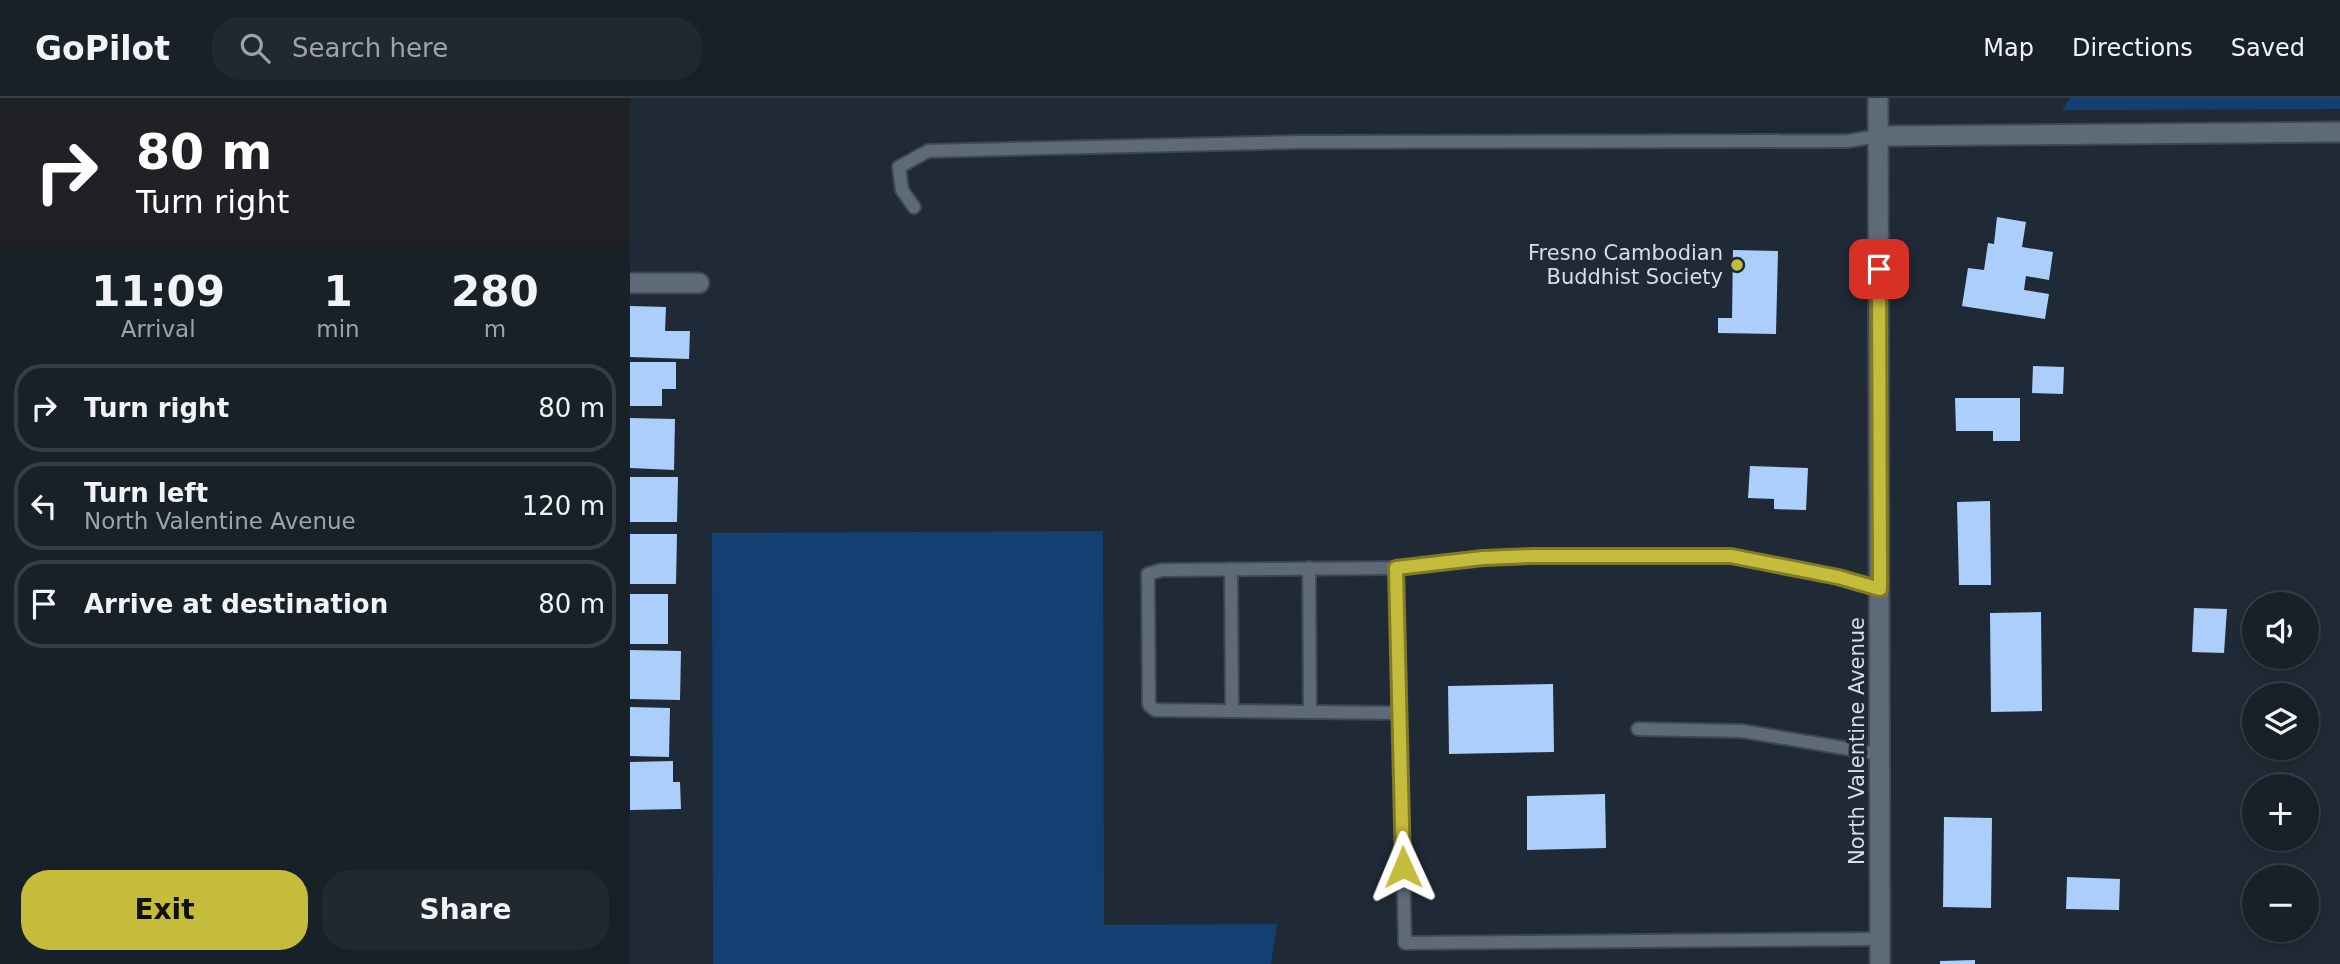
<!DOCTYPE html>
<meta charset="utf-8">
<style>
body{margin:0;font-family:"DejaVu Sans",sans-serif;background:#212830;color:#f1f3f6;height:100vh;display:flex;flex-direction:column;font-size:26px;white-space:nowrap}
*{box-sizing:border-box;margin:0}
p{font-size:23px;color:#9fa3a8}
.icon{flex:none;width:38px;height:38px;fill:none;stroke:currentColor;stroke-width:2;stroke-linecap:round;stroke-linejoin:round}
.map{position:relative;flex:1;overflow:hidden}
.drawer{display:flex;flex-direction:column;background:#182028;width:630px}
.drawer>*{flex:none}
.guide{background:#202124;color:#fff;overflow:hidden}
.tools{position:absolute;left:1612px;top:494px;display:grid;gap:14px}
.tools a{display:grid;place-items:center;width:77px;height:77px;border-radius:50%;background:#182028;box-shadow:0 4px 10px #0003,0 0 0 2px #363e45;font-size:35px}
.pin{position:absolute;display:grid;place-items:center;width:60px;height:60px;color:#fff;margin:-30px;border-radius:14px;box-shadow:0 4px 10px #0006}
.me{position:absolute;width:77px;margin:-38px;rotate:359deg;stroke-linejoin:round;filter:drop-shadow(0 0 5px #0008)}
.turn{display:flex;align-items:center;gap:24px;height:147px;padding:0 21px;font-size:32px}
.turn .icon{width:91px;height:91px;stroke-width:2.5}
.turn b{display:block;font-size:49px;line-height:60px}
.eta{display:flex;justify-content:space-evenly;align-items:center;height:119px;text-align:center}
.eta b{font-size:42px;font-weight:700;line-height:49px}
.action{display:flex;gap:14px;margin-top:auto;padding:14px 21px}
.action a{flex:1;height:80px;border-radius:28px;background:#c6bc3c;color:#111;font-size:28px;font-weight:700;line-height:80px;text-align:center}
.action a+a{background:#212830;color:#f1f3f6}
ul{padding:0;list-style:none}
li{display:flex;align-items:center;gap:21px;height:88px;margin:0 14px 10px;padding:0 7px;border:4px solid #363e45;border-radius:28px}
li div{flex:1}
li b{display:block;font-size:26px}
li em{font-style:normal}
header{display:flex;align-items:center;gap:42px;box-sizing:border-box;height:98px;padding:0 35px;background:#182028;border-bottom:2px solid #363e45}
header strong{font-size:33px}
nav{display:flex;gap:38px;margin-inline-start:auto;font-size:24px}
.search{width:490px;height:63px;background:#212830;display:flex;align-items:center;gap:18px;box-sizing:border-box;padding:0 24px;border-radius:28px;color:#9fa3a8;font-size:26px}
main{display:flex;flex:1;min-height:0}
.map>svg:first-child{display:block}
.green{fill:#134073}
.building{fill:#accefa}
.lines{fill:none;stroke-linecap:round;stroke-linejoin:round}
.service-casing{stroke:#3f4751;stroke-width:16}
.minor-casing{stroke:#3f4751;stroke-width:23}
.tertiary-casing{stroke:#3f4751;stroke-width:23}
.service{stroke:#5f6a78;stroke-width:12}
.minor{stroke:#5f6a78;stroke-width:19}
.tertiary{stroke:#5f6a78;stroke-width:19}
.route-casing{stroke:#817a27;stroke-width:18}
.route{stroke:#c6bc3c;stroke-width:12}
.poi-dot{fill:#c6bc3c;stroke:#202a36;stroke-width:2.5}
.labels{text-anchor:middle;stroke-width:7;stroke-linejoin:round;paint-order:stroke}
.poi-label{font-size:21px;fill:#d7dee6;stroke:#202a36;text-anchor:end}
.street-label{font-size:21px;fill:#d7dee6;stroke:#202a36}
</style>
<header>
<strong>GoPilot</strong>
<div class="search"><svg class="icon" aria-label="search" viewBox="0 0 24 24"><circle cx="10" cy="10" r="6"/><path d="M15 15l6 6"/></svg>Search here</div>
<nav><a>Map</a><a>Directions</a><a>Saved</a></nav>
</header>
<main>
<section class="drawer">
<div class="guide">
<div class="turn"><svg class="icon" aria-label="right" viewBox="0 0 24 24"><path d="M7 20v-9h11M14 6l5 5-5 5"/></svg><div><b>80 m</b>Turn right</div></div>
</div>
<div class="eta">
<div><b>11:09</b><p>Arrival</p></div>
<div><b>1</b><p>min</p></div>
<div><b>280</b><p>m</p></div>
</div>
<ul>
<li><svg class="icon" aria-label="right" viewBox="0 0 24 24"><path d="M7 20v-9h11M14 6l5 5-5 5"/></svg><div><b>Turn right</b></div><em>80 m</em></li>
<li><svg class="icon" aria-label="left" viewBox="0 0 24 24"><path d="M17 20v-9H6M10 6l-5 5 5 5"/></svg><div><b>Turn left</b><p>North Valentine Avenue</p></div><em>120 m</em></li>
<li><svg class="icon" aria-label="arrive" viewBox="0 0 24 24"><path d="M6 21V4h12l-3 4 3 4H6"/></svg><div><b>Arrive at destination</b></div><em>80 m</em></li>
</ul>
<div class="action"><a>Exit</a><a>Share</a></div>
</section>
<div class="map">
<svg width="1710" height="866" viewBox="0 0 1710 866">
<rect width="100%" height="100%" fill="#202a36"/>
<!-- green -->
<g class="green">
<polygon points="1440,0 1710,0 1710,11 1432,12"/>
<polygon points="473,433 474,827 647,826 641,866 83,866 82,435"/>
</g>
<!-- building -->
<g class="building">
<polygon points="1367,119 1396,124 1392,149 1423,154 1419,182 1396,178 1394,192 1419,196 1415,221 1332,208 1338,170 1354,172 1358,145 1364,146"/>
<polygon points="1103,152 1148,153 1146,236 1088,235 1088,220 1102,220"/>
<polygon points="0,208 36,209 35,233 60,233 59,261 0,259"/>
<polygon points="0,264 46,264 46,291 32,291 32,308 0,308"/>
<polygon points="1403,268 1434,269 1433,296 1402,295"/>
<polygon points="1325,300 1390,300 1390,343 1363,343 1363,333 1326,333"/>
<polygon points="0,320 45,321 44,372 0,370"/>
<polygon points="1120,368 1178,370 1176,412 1144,411 1144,401 1118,400"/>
<polygon points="0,379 48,379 47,424 0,424"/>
<polygon points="1360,403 1361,487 1329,487 1327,404"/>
<polygon points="0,436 47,436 46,486 0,486"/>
<rect x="0" y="496" width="38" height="50"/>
<polygon points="1564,510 1597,511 1594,555 1562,554"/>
<polygon points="1411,514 1412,613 1361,614 1360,515"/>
<polygon points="0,552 51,553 50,602 0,601"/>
<polygon points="923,586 924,654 819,656 818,588"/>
<polygon points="0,609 40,610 39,659 0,658"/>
<polygon points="43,663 43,684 50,684 51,711 0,712 0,664"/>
<polygon points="975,696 976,750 897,752 897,698"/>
<polygon points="1314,719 1362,720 1361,810 1313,809"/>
<polygon points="1437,779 1490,781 1489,812 1436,811"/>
<polygon points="1345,862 1345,866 1310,866 1310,863"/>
</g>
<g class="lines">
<!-- service casing -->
<g class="service-casing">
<g id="service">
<polyline points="284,109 272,92 269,69 298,53 669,44 1218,43 1248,38"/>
<polyline points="679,470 680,614"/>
<polyline points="766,470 532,472 518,476 519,607 525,612 770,615"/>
<polyline points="601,471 602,613"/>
<polyline points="1250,491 1208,479 1101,458 903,458 853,460 766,470 775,845 1250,841"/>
<polyline points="1008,631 1112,633 1250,656"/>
</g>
</g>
<!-- minor casing -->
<g class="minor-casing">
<g id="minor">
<polyline points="1248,0 1250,866"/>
<polyline points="0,185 69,185"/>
</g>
</g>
<!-- tertiary casing -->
<g class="tertiary-casing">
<polyline id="tertiary" points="1248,38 1710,34"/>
</g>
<!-- service -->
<use href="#service" class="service"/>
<!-- minor -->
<use href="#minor" class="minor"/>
<!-- tertiary -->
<use href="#tertiary" class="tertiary"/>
</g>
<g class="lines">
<!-- route casing -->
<g class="route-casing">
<polyline id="route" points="773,769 766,470 853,460 903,458 1101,458 1208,479 1250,491 1249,171"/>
</g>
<!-- route -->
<use href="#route" class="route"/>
</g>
<!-- markers -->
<circle class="poi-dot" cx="1107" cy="167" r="7"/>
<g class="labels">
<!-- poi labels -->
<g class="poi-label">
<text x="1093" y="162">Fresno Cambodian<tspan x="1093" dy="24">Buddhist Society</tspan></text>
</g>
<!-- street labels -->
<g class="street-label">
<text transform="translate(1227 643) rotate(-90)" y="7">North Valentine Avenue</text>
</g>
</g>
</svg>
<div class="tools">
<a><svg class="icon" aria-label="sound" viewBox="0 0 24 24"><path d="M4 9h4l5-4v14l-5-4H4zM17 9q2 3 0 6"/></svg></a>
<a><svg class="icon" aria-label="layers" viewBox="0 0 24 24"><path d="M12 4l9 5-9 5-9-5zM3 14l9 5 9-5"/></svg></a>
<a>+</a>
<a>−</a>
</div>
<div class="pin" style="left:1249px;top:171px;background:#d93025"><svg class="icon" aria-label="arrive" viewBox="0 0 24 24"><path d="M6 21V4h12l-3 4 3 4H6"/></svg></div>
<svg class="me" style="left:773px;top:769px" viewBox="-20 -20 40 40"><path d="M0-17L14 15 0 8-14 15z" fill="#c6bc3c" stroke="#fff" stroke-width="4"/></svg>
</div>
</main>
